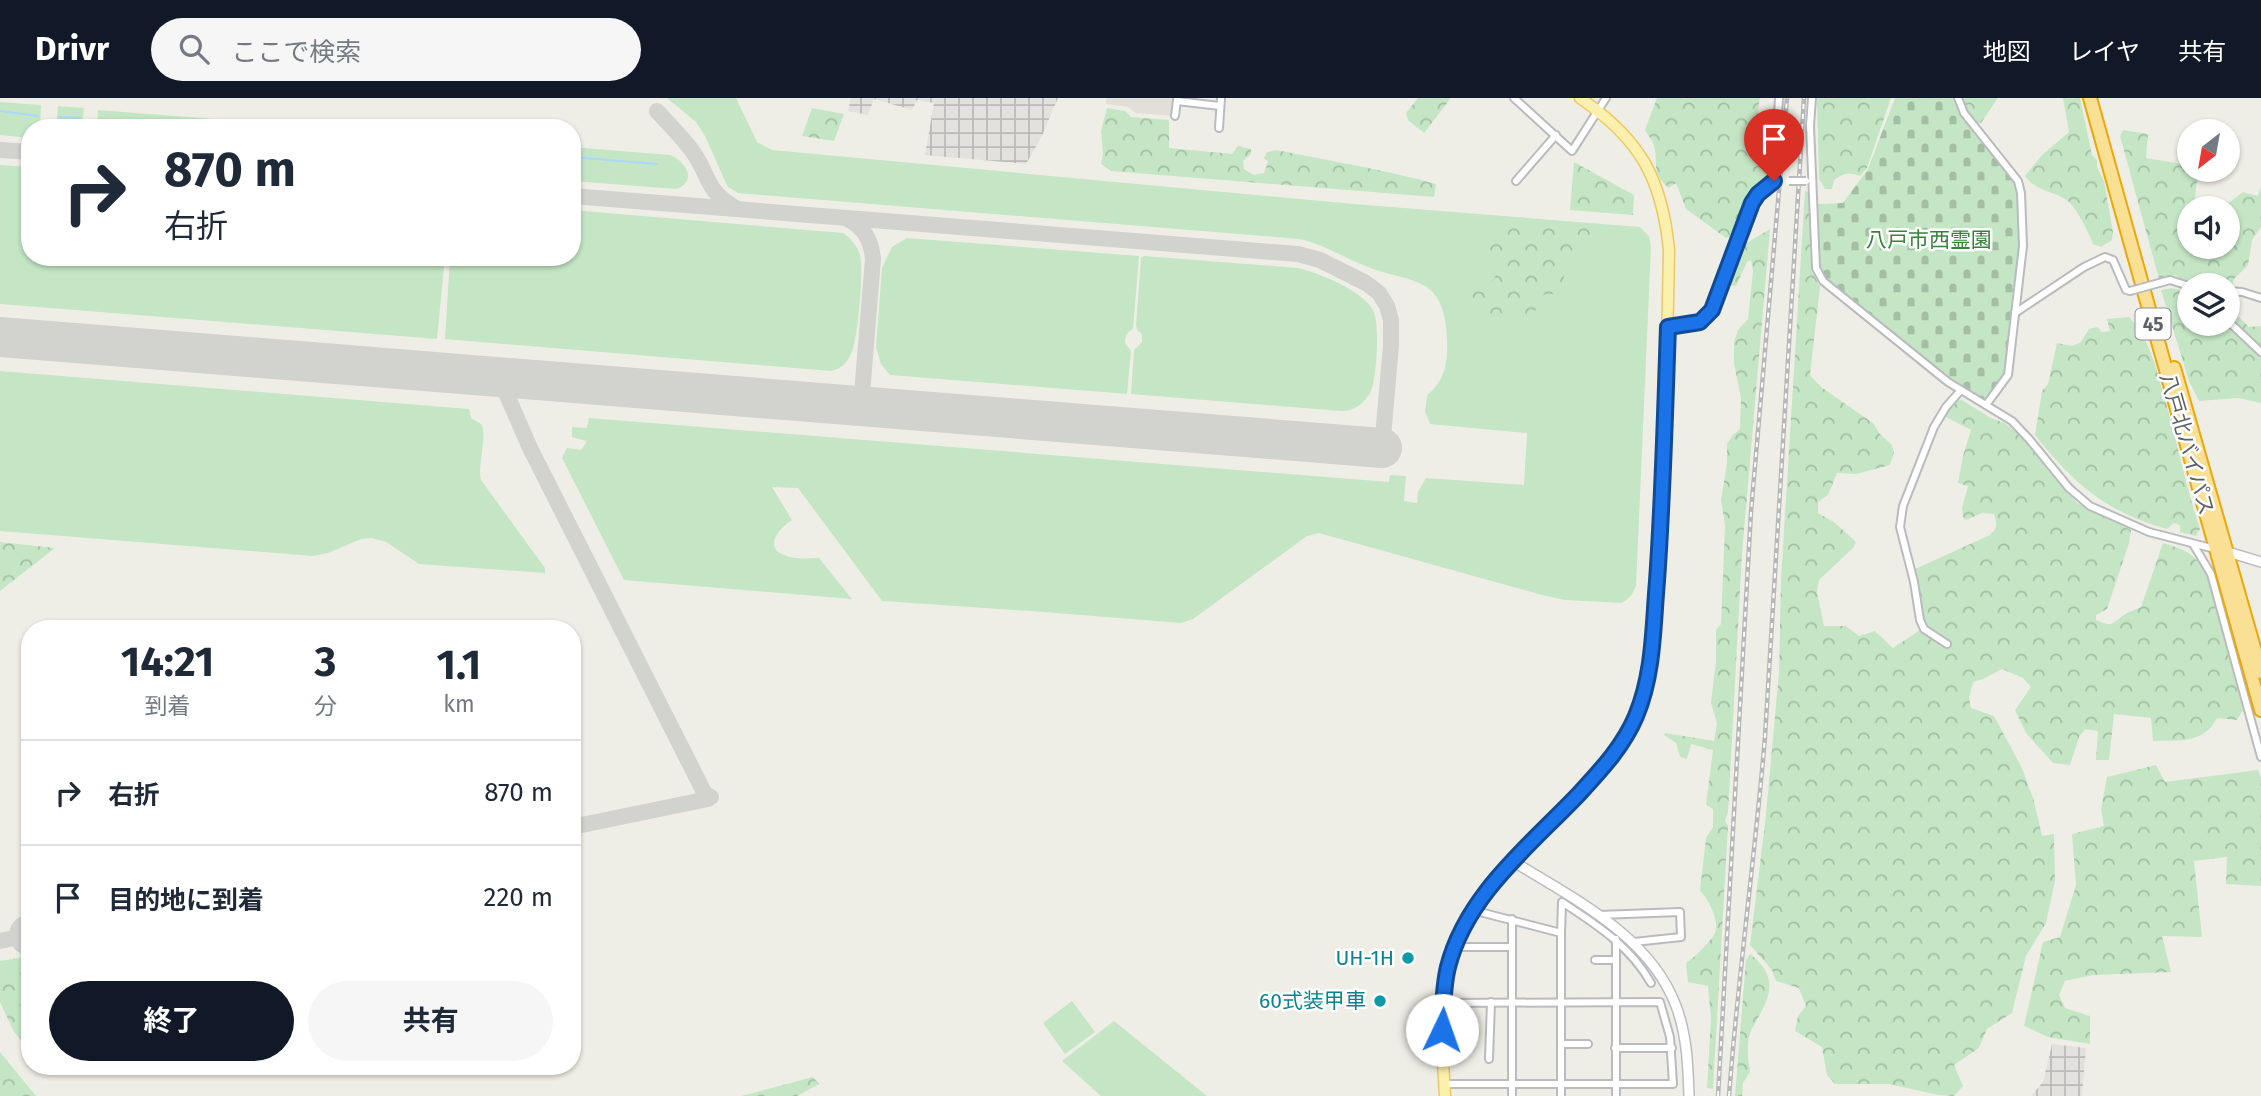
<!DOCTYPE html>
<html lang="ja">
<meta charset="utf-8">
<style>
body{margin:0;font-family:"Fira Sans","Noto Sans JP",sans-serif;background:#f6f6f7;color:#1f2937;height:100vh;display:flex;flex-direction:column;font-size:26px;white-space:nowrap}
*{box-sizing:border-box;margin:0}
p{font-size:23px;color:#747a83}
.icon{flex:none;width:38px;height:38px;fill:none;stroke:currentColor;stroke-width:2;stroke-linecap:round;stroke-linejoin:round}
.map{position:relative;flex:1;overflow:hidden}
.panel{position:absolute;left:21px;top:522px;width:560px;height:455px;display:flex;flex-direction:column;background:#fff;border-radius:28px;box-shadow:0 2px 5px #0004}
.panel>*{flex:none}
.guide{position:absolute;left:21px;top:21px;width:560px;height:147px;border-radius:28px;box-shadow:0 2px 5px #0004;background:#fff;color:#1f2937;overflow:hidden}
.needle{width:46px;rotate:211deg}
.buttons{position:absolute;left:2177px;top:21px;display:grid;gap:14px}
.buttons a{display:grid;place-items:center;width:63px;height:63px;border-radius:50%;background:#fff;box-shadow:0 2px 5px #0004;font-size:35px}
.pin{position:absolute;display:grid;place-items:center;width:60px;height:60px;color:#fff;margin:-72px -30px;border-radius:50% 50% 50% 0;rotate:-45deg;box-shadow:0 0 7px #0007}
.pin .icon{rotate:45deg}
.me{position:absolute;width:77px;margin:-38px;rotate:3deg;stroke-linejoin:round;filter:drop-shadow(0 0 5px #0008)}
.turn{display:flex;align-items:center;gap:24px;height:147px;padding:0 28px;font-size:32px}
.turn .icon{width:91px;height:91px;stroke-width:2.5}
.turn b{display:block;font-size:49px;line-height:60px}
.eta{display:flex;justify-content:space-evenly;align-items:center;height:119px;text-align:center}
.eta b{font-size:42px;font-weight:700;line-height:49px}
.cta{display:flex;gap:14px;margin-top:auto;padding:14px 28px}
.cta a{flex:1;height:80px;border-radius:42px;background:#111827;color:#fff;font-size:28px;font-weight:700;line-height:80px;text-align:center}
.cta a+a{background:#f6f6f7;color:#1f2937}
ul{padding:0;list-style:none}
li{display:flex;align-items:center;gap:21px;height:105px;padding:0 28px;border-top:2px solid #e0e1e3}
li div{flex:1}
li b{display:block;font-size:26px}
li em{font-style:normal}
header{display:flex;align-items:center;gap:42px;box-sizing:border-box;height:98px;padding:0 35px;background:#111827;color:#fff}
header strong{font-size:33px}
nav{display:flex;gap:38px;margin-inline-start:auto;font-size:24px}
.search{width:490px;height:63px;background:#f6f6f7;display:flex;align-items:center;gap:18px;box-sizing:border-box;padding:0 24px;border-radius:38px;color:#747a83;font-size:26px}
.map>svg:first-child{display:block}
.industrial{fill:url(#industrial-grid)}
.education{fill:#e2dfd8}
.green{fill:#c4e6c4}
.forest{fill:url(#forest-crowns)}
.cemetery{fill:url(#cemetery-stones)}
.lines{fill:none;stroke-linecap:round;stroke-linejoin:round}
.stream{stroke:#aad8fc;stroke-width:2}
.taxiway{stroke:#d2d2ce;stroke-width:16}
.runway{stroke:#d2d2ce;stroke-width:40}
.street-casing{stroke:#b9bbbf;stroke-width:10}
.secondary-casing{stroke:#babcc1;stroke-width:12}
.primary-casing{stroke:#edc762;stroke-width:13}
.highway-casing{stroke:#eda709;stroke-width:16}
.street{stroke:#fff;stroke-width:6}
.secondary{stroke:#fff;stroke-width:9}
.primary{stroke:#fcf0af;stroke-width:10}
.highway{stroke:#f9e094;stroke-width:12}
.rail-casing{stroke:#b6b7b7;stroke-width:4.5}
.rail{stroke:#fff;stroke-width:2;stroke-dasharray:5;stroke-linecap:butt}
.street-bridge-casing{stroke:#b9bbbf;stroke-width:10;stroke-linecap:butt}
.street-bridge{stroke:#fff;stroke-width:6}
.route-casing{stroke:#114b97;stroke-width:18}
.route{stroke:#1a73e8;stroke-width:12}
.culture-dot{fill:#0f9aa8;stroke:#fff;stroke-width:2.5}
.labels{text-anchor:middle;stroke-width:5;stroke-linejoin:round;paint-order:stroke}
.shield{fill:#fff;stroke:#8e9094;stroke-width:2}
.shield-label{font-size:19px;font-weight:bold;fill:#5e6166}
.park-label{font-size:21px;fill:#38833c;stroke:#fff}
.street-label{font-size:21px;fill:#5e6166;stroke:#fff}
.culture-label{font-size:21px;fill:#0d838f;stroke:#fff;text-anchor:end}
</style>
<header>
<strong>Drivr</strong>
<div class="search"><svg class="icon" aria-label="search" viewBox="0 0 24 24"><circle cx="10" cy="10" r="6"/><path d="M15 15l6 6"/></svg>ここで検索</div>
<nav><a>地図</a><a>レイヤ</a><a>共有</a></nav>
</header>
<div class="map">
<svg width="2261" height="998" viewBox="0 0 2261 998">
<defs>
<pattern id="industrial-grid" width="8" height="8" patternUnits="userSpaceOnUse" patternTransform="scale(1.75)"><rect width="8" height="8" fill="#e3e1de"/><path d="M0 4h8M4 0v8" fill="none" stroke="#bbbab8"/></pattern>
<pattern id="forest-crowns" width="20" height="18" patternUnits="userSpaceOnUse" patternTransform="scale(1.75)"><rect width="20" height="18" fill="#c4e6c4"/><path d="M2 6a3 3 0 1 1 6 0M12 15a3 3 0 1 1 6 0" fill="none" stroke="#a2bea3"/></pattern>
<pattern id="cemetery-stones" width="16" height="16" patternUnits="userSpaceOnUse" patternTransform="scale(1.75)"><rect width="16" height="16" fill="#c4e6c4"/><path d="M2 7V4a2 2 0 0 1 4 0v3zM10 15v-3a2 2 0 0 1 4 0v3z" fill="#a2bea3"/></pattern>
</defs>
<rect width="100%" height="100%" fill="#efeee6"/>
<!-- industrial -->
<g class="industrial">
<polygon points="851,0 1058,0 1041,40 1026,66 925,57 934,5 917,2 912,12 874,1 868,17 848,13"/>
<polygon points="2052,946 2086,950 2082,998 2031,998 2043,984"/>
</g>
<!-- education -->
<polygon class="education" points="1106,0 1175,0 1173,18 1136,15 1128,9 1106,6"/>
<!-- green -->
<g class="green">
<path d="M 667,0 L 736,0 L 757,44 L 772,52 L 1354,106 L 1640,129 L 1649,138 L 1651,149 L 1636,488 L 1631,498 L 1622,505 L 1565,502 L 1542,497 L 1319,435 L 1307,438 L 1193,521 L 1181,525 L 1031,513 L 882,503 L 798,390 L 772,389 L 792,422 C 780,429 763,449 784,457 C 794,462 808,460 819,460 L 852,501 L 624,482 L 562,360 L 567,350 L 581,352 L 586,345 L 586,343 L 572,339 L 572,329 L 587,330 L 589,320 L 1389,384 L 1390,377 L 1406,378 L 1404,403 L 1417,405 L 1418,394 L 1426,380 L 1524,387 L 1527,335 L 1430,326 L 1425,313 L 1427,297 C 1441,287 1446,272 1447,255 C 1448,232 1446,195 1419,185 C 1403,178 1385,176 1368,169 C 1344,160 1324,146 1299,141 L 738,95 L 728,89 L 725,83 L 705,38 L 696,24 Z"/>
<polygon points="0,4 41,7 40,30 30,30 30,40 0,37"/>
<polygon points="58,8 84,10 82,30 56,30"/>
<polygon points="98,12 328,30 97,30"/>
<path d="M 572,49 L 670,57 C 686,63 698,84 676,91 L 572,83 Z"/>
<polygon points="0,67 30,69 30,159 445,159 437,241 0,206"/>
<path d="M 572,112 L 843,135 C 851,141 857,147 860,157 C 864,171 858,242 851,256 C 847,265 841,271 831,273 L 445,241 L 450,159 L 572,159 Z"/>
<path d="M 907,140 L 1139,158 L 1133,231 C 1127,234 1125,238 1125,245 L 1131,253 L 1127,296 L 890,277 L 881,266 L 876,249 L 882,170 L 892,149 Z"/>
<path d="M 1144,158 L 1298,170 C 1319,175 1362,192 1373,212 C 1380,224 1377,279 1371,293 C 1365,305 1355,313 1341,313 L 1131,296 L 1134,252 L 1142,244 L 1142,236 L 1137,232 L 1136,227 L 1141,160 Z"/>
<path d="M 0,273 L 469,311 L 471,320 C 472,321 480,325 481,326 C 488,335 477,369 481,382 L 545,470 L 545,475 L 419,466 L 386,444 L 372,440 L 361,441 L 328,455 L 313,458 L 0,433 Z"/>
<polygon points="1072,903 1095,934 1065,956 1043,925"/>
<polygon points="1114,923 1207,998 1101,998 1062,963"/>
</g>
<!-- forest -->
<g class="forest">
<polygon points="1418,0 1451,0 1424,35 1408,22 1406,15"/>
<path d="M 1657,0 L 1760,0 C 1753,33 1771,40 1771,64 C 1771,84 1757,86 1750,101 C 1745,113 1741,126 1737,138 L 1726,140 L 1686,111 L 1676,85 L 1669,90 C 1650,74 1659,66 1654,48 C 1653,43 1648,37 1645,32 Z"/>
<path d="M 1817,0 L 1891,0 L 1867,70 L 1860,78 C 1848,74 1844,75 1834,82 L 1832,91 L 1825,91 L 1819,81 Z"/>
<polygon points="1961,0 1998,0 1981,25 1975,25 1966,12"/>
<path d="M 2063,0 L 2080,0 L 2092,57 L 2097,62 L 2097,69 L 2104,83 L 2113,134 L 2112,142 L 2101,149 L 2093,146 C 2090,137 2076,109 2068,103 C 2052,92 2038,95 2025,78 L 2042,57 L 2069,34 Z"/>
<polygon points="812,10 844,16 834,43 802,38"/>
<path d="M 1107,10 L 1125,13 L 1131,19 L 1169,22 L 1169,50 L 1232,56 L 1238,48 L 1251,51 L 1251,56 L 1243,63 L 1244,71 L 1254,77 L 1264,75 L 1268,64 L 1264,60 L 1267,54 L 1276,52 C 1329,63 1383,71 1436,86 L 1434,99 L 1111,73 L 1101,66 L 1103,55 L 1101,33 Z"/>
<polygon points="2123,32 2148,36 2146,60 2189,67 2189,72 2198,72 2194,110 2189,110 2189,149 2228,149 2228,110 2222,110 2243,94 2258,98 2261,89 2261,129 2252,142 2248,167 2234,181 2232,188 2191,187 2175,177 2159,181 2120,38"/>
<polygon points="1574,64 1634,97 1633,117 1570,112"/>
<path d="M 1805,93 L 1809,94 L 1811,171 L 1820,189 L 1810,277 L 1821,289 L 1873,325 L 1880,336 L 1892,347 L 1894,354 L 1890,367 L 1856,376 L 1837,375 L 1828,397 L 1818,404 L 1818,415 L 1834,424 L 1856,444 L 1853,450 L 1819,482 L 1817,494 L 1824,528 L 1846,528 L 1859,538 L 1875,533 L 1893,550 L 1923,530 L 1915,471 L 1990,437 C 1998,430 1997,425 1994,416 L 1982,415 L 1966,422 L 1963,419 L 1962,410 L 1968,388 L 1958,385 L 1963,358 L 1971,332 L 1946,319 L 1946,316 L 1957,303 L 1962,302 L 1989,319 L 2006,326 L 2022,339 L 2077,405 L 2131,432 L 2129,445 L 2107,511 L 2096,517 L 2096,522 C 2113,529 2110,527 2124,517 C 2129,514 2136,511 2141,509 L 2163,445 C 2189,453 2194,455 2207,478 L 2243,612 L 2237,622 L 2217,620 C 2204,646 2178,642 2153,643 L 2151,620 L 2114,616 L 2109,662 L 2096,662 L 2098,633 L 2085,631 L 2079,639 L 2070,667 L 2053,665 L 2026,635 L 2015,612 L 2031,589 L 2023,580 L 2002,571 L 1983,581 L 1973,584 L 1969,600 L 1971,610 L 1994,618 L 2022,670 L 2034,703 L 2042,738 L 2054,736 L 2055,783 L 2046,825 L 2026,858 L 2012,915 L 1987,931 L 1979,950 L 1954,967 L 1963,988 L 1954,998 L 1938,997 L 1889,986 L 1835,986 L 1827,977 L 1822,949 L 1795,933 L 1798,918 L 1806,908 L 1799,890 L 1776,883 L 1772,872 L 1750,847 L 1766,717 L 1779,574 L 1781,482 Z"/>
<path d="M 1493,120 L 1611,130 C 1601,138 1584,142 1577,150 C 1565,163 1567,182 1556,196 L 1546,196 L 1537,200 L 1539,208 L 1531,218 L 1495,225 L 1486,222 L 1485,209 L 1474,203 L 1467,193 L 1469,178 L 1491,184 L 1496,177 L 1496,170 L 1488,165 Z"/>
<path d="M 1770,131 L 1742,456 L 1728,714 L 1725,723 L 1728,728 L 1713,991 L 1707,990 L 1711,921 L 1708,888 L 1688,884 L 1686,865 C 1693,861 1712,842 1715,835 C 1720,823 1708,800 1700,793 L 1706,740 L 1713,729 L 1713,711 L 1706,707 L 1713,652 L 1691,646 L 1687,661 L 1680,659 L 1676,645 L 1664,637 L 1665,635 L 1714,643 L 1717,625 L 1711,605 L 1716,563 L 1716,532 L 1721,526 L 1725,427 L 1721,402 L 1727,365 L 1727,346 L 1733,337 L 1740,331 L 1741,300 L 1734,265 L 1734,244 L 1738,232 L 1748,221 L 1753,173 L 1751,162 L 1747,164 L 1736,188 L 1728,187 L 1743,147 Z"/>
<polygon points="2172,190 2189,194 2189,226 2228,226 2228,208 2249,229 2261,228 2261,305 2238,300 2199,303 2189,283 2161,192"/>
<path d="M 2129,219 C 2148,238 2156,269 2163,294 C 2176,339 2185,386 2200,431 L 2196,438 L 2180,434 L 2180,427 L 2174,425 L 2167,431 C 2106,414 2074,386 2035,337 L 2042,293 L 2048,286 L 2057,245 L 2072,248 L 2081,244 L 2089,231 L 2097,229 L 2102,234 L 2110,233 L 2107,221 Z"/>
<polygon points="0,444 55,450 0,493"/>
<polygon points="2156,667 2165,684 2258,672 2261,680 2261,788 2226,786 2227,759 2194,763 2202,839 2162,838 2171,874 2093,877 2065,883 2059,897 2065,910 2090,918 2090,946 2048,939 2024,928 2043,844 2060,839 2076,787 2072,736 2104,728 2101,711 2107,679"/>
<path d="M 1750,856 C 1775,876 1774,892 1758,920 C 1756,925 1752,929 1750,935 C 1746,949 1748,959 1750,974 L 1743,985 L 1742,998 L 1735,998 L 1746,862 Z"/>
<polygon points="30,858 30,947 25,947 14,934 0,904 0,863"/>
<polygon points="0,954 36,998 0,998"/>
<polygon points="813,979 819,986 797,998 741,998"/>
</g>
<!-- cemetery -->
<path class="cemetery" d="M 1895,0 L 1957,0 L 2018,86 L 2022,146 L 2005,278 L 1986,304 C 1929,268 1881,223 1828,182 L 1820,172 L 1819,167 L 1818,106 L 1843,105 L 1868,71 Z"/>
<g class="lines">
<!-- stream -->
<g class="stream">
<polyline points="0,13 38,18"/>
<polyline points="60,19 79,20"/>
<polyline points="102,22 195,30"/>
<polyline points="572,59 657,66"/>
</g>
<!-- taxiway -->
<g class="taxiway">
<path d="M 657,13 C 668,25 680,37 690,50 C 710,75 704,93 736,110"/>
<polyline points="0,52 30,54"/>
<polyline points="572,98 1298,156 1320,162 1366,185 1379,195 1387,208 1391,222 1391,247 1382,350"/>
<path d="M 846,120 C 864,129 871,141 873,161 L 861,308"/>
<polyline points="499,279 530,350 705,696 711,699"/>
<polyline points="572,729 708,701"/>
<polyline points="0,843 29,837"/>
</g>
<!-- runway -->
<g class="runway">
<polyline points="0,239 1382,350"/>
<polyline points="29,837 30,837"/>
</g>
<!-- street casing -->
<g class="street-casing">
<g id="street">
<polyline points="1514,0 1572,53 1606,0"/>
<polyline points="1812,0 1810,28 1816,170 1823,183 1948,284 2012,323 2029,341 2069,390 2090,408 2149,434 2215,451"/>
<polyline points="1958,0 1964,15 2018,83 2021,95 2023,148 2008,277 1986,307"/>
<polyline points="1177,3 1220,8"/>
<polyline points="1175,18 1177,2"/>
<polyline points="1219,30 1221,0"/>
<polyline points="1516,83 1556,37"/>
<polyline points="2170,182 2189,188"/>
<polyline points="2228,193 2242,194 2261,200"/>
<polyline points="2015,215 2084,169 2105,159 2113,162 2126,192 2130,193"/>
<polyline points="2228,223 2261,254"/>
<polyline points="1668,229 1700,224 1712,212 1752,105 1758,96 1774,83 1779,0"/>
<polyline points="2193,446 2211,476 2261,659"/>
<polyline points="1947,546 1924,531 1920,522 1914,484 1900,429 1903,408 1934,329 1946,309 1961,292"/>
<polyline points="1472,812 1561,835 1561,998"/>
<polyline points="1599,817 1680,814 1681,839 1634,844"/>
<path d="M 1561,835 L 1562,804 C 1597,827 1630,848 1651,885"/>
<polyline points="1454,849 1511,849"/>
<polyline points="1595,862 1616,862"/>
<polyline points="1443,905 1660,904 1670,939 1673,986 1444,986"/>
<polyline points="1561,946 1588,946"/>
<polyline points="1615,950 1672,950"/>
<polyline points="1489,961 1491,904"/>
<polyline points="1512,998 1512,821"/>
<polyline points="1616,998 1616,841"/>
</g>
</g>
<!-- secondary casing -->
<g class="secondary-casing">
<g id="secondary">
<polyline points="2225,453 2261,464"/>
<path d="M 1514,764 C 1574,801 1650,838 1676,908 C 1687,937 1688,967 1689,998"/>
</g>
</g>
<!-- primary casing -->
<g class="primary-casing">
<path id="primary" d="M 1445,998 C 1441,935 1437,869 1472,813 C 1495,776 1541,736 1571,703 C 1597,677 1624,650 1637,615 C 1655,568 1654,518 1658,469 C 1665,363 1667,257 1669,152 C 1662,80 1640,41 1580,0"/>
</g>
<!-- highway casing -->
<g class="highway-casing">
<g id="highway">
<polyline points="2090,0 2261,612"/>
<polyline points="2174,270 2261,574"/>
</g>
</g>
<!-- street -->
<use href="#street" class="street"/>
<!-- secondary -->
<use href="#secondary" class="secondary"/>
<!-- primary -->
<use href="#primary" class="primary"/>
<!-- highway -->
<use href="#highway" class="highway"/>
<!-- rail casing -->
<g class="rail-casing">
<g id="rail">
<polyline points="1718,998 1751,414 1787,0"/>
<path d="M 1729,998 C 1738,878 1755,759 1765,639 L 1804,0"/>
</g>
</g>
<!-- rail -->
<use href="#rail" class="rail"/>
<!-- street-bridge casing -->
<g class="street-bridge-casing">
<g id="street-bridge">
<polyline points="1789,83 1806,83"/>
<polyline points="2130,193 2170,182"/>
</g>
</g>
<!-- street-bridge -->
<use href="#street-bridge" class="street-bridge"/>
</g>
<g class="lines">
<!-- route casing -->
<g class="route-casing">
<path id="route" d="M 1442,932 C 1443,911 1443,889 1448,869 C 1466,798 1528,749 1577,698 C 1600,673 1623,649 1636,618 C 1654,575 1653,528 1657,483 C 1663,398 1665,314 1668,229 L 1700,224 L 1712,212 L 1752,105 L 1758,96 L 1774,83"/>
</g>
<!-- route -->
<use href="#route" class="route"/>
</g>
<!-- markers -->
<g class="culture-dot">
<circle cx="1408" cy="860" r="7"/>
<circle cx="1380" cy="903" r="7"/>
</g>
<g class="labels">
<!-- shield labels -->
<rect class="shield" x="2135.5" y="210.5" width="35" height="31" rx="5"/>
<g class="shield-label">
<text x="2153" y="233">45</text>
</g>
<!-- park labels -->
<g class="park-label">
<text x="1929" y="149">八戸市西霊園</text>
</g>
<!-- street labels -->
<g class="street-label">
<text transform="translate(2187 346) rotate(74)" y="7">八戸北バイパス</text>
</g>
<!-- culture labels -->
<g class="culture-label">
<text x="1394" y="867">UH-1H</text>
<text x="1366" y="910">60式装甲車</text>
</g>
</g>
</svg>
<div class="buttons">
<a><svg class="needle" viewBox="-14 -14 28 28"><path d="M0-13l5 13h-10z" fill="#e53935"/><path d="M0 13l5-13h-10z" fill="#747a83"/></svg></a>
<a><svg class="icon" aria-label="sound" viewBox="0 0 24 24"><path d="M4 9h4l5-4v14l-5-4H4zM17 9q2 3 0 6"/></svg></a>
<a><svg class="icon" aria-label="layers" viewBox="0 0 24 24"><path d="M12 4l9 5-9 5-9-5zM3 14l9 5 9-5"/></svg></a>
</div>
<div class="pin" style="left:1774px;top:83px;background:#d93025"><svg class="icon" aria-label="arrive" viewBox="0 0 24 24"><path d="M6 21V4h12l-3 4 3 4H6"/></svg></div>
<svg class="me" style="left:1442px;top:932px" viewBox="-20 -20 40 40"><circle r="19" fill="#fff"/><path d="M0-13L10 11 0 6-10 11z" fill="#1a73e8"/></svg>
<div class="guide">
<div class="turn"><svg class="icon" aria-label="right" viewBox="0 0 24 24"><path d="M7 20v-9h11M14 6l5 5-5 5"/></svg><div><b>870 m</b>右折</div></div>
</div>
<section class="panel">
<div class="eta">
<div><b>14:21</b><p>到着</p></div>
<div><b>3</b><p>分</p></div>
<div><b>1.1</b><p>km</p></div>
</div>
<ul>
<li><svg class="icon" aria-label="right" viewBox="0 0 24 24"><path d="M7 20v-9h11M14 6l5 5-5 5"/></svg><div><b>右折</b></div><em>870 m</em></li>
<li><svg class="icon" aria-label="arrive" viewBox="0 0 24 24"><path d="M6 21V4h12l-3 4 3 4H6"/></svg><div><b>目的地に到着</b></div><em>220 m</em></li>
</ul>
<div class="cta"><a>終了</a><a>共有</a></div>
</section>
</div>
